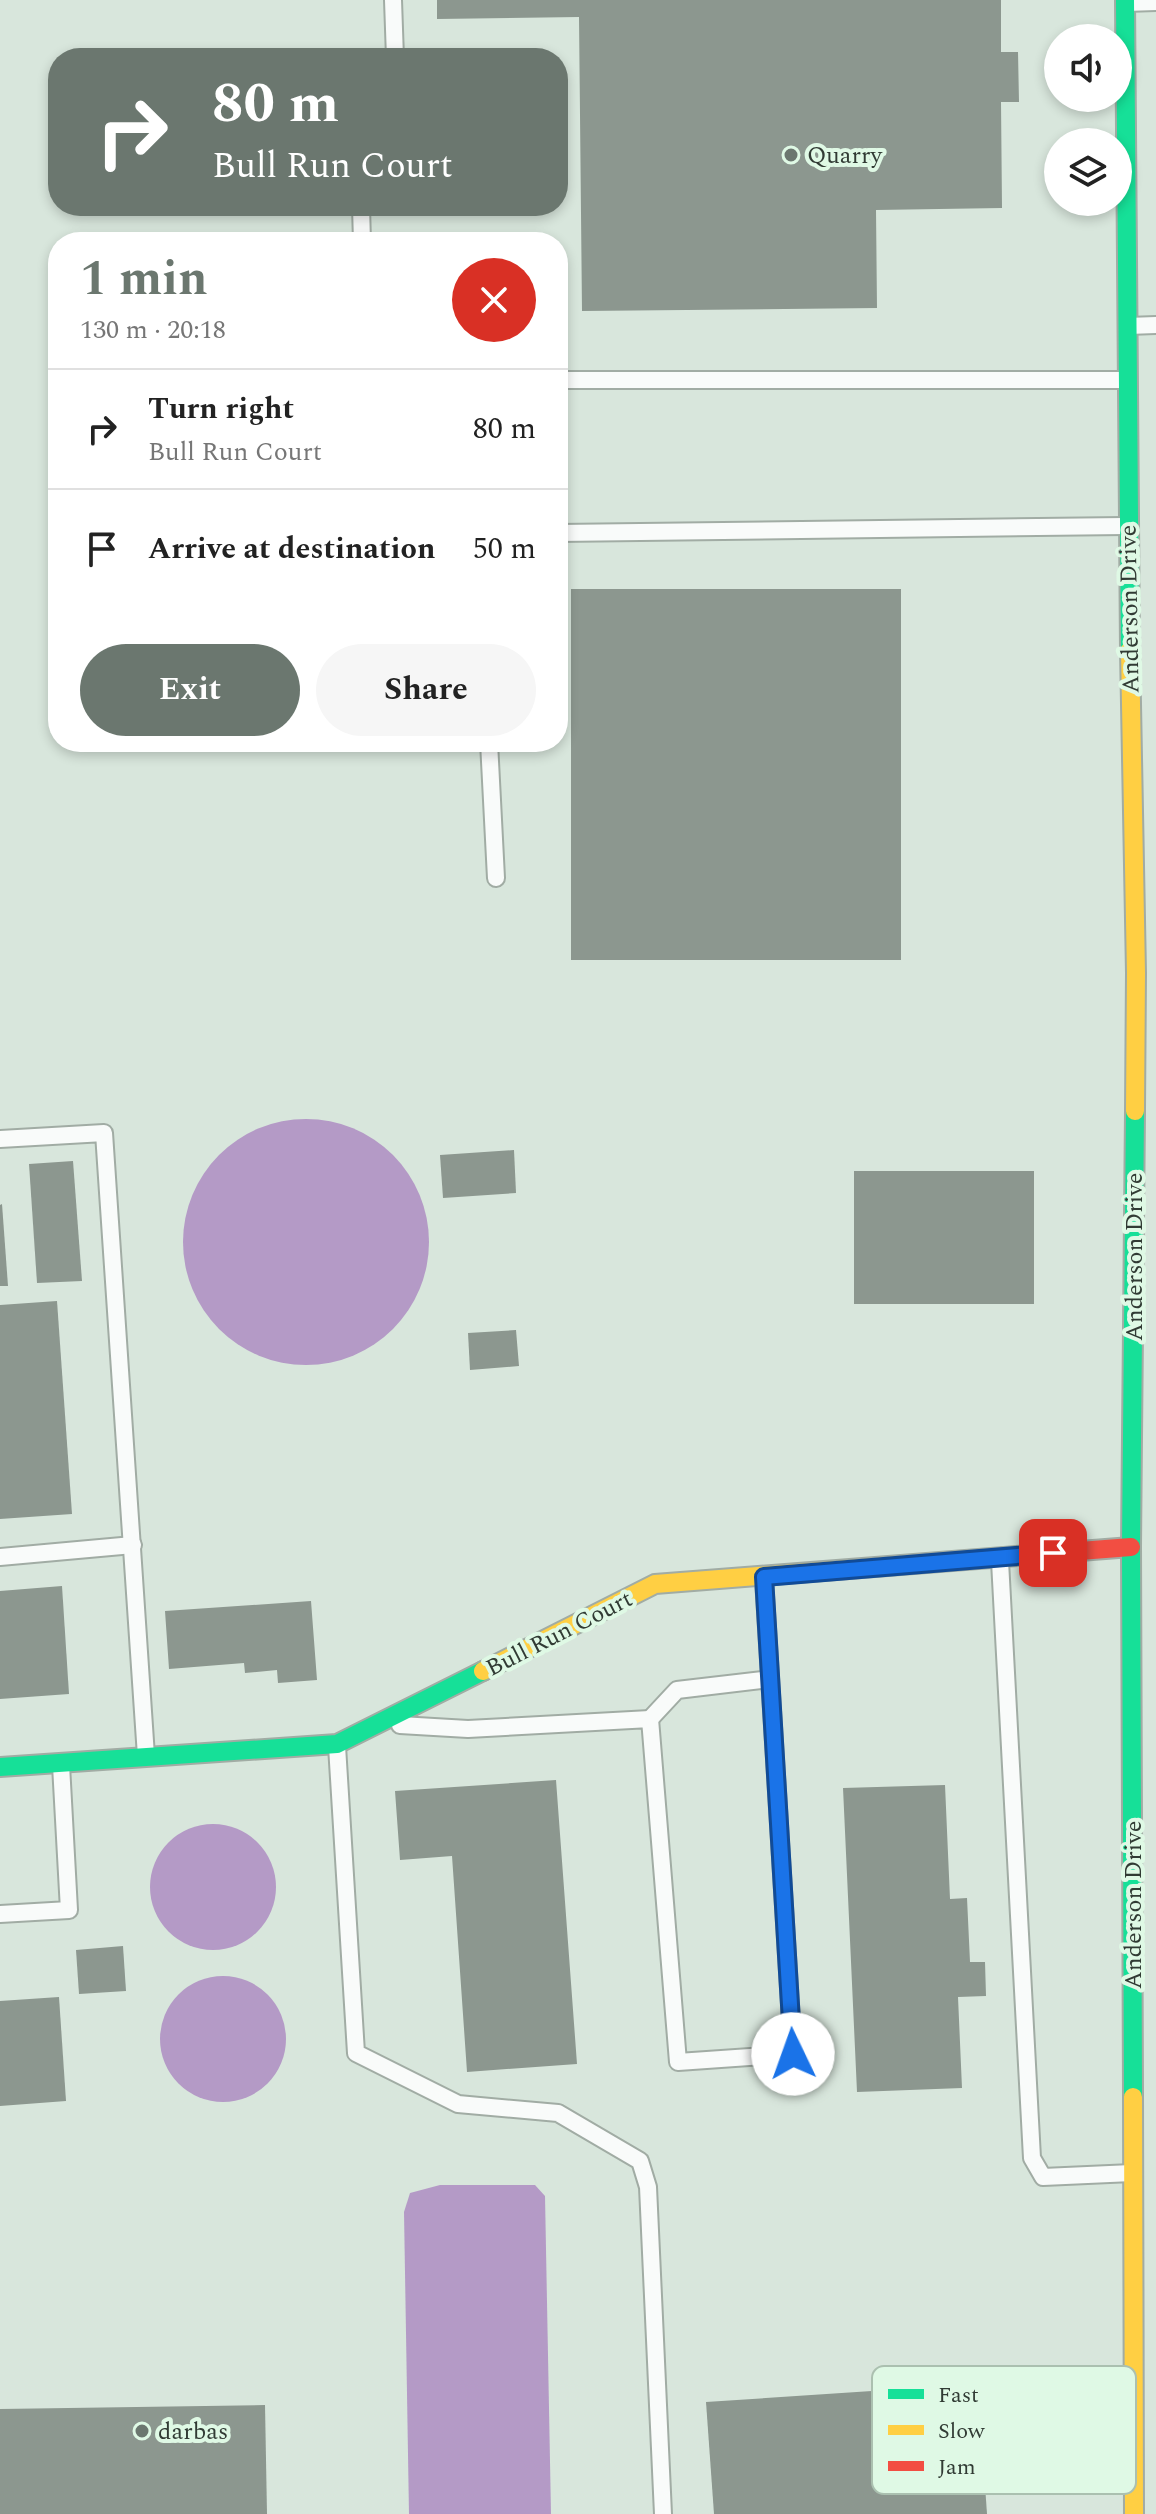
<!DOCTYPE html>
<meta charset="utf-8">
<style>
body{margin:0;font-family:Spectral,serif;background:#f6f6f6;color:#222;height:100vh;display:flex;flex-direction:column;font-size:30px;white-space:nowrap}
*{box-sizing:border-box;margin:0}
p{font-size:26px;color:#767676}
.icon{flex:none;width:44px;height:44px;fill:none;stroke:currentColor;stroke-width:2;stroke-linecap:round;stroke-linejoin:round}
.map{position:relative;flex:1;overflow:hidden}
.side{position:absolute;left:48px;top:232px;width:520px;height:520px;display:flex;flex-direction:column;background:#fff;border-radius:32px;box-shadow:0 4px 12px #0003}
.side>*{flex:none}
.guide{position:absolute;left:48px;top:48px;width:520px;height:168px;border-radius:32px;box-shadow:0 4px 12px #0003;background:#6b776f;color:#fff;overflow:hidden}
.buttons{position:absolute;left:1044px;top:24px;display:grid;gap:16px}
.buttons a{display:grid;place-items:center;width:88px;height:88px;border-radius:50%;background:#fff;box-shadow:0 4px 12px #0003;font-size:40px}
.pin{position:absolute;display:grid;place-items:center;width:68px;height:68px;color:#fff;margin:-34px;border-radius:16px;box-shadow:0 4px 12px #0006}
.me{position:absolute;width:88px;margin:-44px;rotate:357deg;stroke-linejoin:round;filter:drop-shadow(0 0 6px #0008)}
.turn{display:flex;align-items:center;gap:28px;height:168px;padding:0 32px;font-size:36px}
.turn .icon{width:104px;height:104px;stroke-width:2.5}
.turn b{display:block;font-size:56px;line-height:68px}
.round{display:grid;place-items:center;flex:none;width:84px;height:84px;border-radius:42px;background:#f6f6f6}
.headline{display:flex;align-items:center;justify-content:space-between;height:136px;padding:0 32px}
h1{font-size:48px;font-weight:700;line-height:60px;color:#6b776f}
.action{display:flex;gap:16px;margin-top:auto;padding:16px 32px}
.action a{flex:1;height:92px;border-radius:48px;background:#6b776f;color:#fff;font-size:32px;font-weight:700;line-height:92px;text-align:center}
.action a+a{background:#f6f6f6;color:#222}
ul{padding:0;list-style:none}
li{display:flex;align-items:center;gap:24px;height:120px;padding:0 32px;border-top:2px solid #e0e0e0}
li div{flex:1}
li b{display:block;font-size:30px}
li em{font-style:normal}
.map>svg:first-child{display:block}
.water{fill:#b49ac6}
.building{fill:#8c978f}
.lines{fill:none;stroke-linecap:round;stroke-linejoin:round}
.lane-casing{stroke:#a1aca4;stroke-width:20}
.fast-casing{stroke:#a1aca4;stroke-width:22}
.slow-casing{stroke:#a1aca4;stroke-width:22}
.jam-casing{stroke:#a1aca4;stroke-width:22}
.lane{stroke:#f9fbfa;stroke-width:16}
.fast{stroke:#16e098;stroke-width:18}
.slow{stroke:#ffcf43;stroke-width:18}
.jam{stroke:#f24e42;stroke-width:18}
.route-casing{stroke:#114b97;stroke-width:20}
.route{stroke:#1a73e8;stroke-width:14}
.poi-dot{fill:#6b776f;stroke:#dff9e5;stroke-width:3}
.labels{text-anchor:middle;stroke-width:8;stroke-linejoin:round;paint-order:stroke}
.poi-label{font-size:24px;fill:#313b34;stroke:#dff9e5;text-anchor:start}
.street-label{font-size:24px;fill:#313b34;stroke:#dff9e5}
.key{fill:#dff9e5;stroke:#abc0b0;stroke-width:2}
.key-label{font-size:22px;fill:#313b34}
</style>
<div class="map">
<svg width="1156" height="2514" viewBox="0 0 1156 2514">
<rect width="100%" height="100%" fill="#d8e6dc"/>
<!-- water -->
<g class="water">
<circle cx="306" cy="1242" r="123"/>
<circle cx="213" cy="1887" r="63"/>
<circle cx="223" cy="2039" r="63"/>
<polygon points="440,2185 535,2185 545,2196 551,2514 409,2514 404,2212 410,2193"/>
</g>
<!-- building -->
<g class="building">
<polygon points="437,0 1001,0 1001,52 1018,52 1019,102 1001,102 1002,208 876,210 877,308 582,311 579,17 437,19"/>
<rect x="571" y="589" width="330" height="371"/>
<polygon points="514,1150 516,1193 443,1198 440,1155"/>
<polygon points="73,1161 82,1281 37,1283 29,1164"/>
<rect x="854" y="1171" width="180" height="133"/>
<polygon points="2,1204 8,1286 0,1286 0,1205"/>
<polygon points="57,1301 72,1514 0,1519 0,1305"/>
<polygon points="516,1330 519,1366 470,1370 468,1333"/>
<polygon points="62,1586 69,1694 0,1699 0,1591"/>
<polygon points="311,1601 317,1680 278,1683 277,1670 245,1673 244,1663 169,1669 165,1611"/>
<polygon points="556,1780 577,2064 467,2072 452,1856 400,1860 395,1791"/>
<polygon points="945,1785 950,1899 967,1898 970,1962 985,1962 986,1996 958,1997 962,2088 857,2092 843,1788"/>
<polygon points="123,1946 126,1991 79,1994 76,1950"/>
<polygon points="59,1997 66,2101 0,2106 0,2001"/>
<polygon points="978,2384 987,2514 714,2514 706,2402"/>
<polygon points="265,2405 267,2514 0,2514 0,2409"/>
</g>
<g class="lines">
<!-- lane casing -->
<g class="lane-casing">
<g id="lane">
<polyline points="393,0 395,58"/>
<polyline points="1126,3 1156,2"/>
<polyline points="361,206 362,242"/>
<polyline points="1128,326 1156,325"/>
<polyline points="558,380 1124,380"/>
<polyline points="558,533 1125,526"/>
<polyline points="489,742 496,878"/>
<polyline points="0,1139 104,1133 146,1756"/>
<polyline points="0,1557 133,1545"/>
<polyline points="1000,1561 1032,2158 1043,2177 1132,2173"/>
<polyline points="650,1719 677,1690 770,1679"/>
<polyline points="400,1725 468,1729 650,1719 678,2062 793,2054 764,1579"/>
<polyline points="337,1746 356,2053 458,2104 558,2113 640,2161 648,2187 663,2514"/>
<polyline points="0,1914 69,1910 61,1765"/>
</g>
</g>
<!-- fast casing -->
<g class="fast-casing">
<g id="fast">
<polyline points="1125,0 1130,650"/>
<polyline points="0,1767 337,1744 483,1671"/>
<polyline points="1133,2097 1131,1547 1135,1111"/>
</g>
</g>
<!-- slow casing -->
<g class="slow-casing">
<g id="slow">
<polyline points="1130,650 1136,973 1135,1111"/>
<polyline points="483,1671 655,1584 1004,1557"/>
<polyline points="1133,2097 1134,2514"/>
</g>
</g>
<!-- jam casing -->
<g class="jam-casing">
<polyline id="jam" points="1004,1557 1131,1547"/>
</g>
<!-- lane -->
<use href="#lane" class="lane"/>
<!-- fast -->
<use href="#fast" class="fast"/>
<!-- slow -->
<use href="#slow" class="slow"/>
<!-- jam -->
<use href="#jam" class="jam"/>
</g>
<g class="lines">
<!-- route casing -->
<g class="route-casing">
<polyline id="route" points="793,2054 764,1577 1053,1553"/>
</g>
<!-- route -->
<use href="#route" class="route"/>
</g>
<!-- markers -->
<g class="poi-dot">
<circle cx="791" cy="155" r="8"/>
<circle cx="142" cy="2431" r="8"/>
</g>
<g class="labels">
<!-- poi labels -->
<g class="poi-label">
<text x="807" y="163">Quarry</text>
<text x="158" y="2439">darbas</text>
</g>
<!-- street labels -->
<g class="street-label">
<text transform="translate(1129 609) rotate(-91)" y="8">Anderson Drive</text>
<text transform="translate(1134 1257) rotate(-90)" y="8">Anderson Drive</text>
<text transform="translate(559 1633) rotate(-27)" y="8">Bull Run Court</text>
<text transform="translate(1133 1905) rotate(-90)" y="8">Anderson Drive</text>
</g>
</g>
<!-- legend -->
<rect x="872" y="2366" width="264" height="128" rx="12" class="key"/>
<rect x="888" y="2389" width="36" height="10" fill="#16e098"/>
<rect x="888" y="2425" width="36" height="10" fill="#ffcf43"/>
<rect x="888" y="2461" width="36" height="10" fill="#f24e42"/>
<g class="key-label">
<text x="938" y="2402">Fast</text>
<text x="938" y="2438">Slow</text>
<text x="938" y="2474">Jam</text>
</g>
</svg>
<div class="buttons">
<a><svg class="icon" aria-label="sound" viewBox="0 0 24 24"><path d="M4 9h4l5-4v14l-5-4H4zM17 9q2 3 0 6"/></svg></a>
<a><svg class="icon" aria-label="layers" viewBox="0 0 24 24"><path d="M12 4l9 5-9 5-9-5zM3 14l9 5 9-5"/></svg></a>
</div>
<div class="pin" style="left:1053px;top:1553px;background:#d93025"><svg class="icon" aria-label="arrive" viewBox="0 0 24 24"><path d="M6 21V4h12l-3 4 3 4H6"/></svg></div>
<svg class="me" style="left:793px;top:2054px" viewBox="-20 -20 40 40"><circle r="19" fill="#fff"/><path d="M0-13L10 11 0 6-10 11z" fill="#1a73e8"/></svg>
<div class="guide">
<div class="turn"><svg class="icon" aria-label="right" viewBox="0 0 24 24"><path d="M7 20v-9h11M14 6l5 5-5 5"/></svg><div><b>80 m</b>Bull Run Court</div></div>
</div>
<section class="side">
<div class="headline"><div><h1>1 min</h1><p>130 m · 20:18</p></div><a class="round" style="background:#d93025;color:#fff"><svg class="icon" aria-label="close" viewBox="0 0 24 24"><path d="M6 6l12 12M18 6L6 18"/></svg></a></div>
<ul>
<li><svg class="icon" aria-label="right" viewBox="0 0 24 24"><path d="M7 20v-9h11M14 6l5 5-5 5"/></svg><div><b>Turn right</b><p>Bull Run Court</p></div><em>80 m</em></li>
<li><svg class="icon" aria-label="arrive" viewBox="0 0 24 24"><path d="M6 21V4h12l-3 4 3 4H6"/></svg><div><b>Arrive at destination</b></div><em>50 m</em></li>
</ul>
<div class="action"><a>Exit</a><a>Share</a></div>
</section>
</div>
